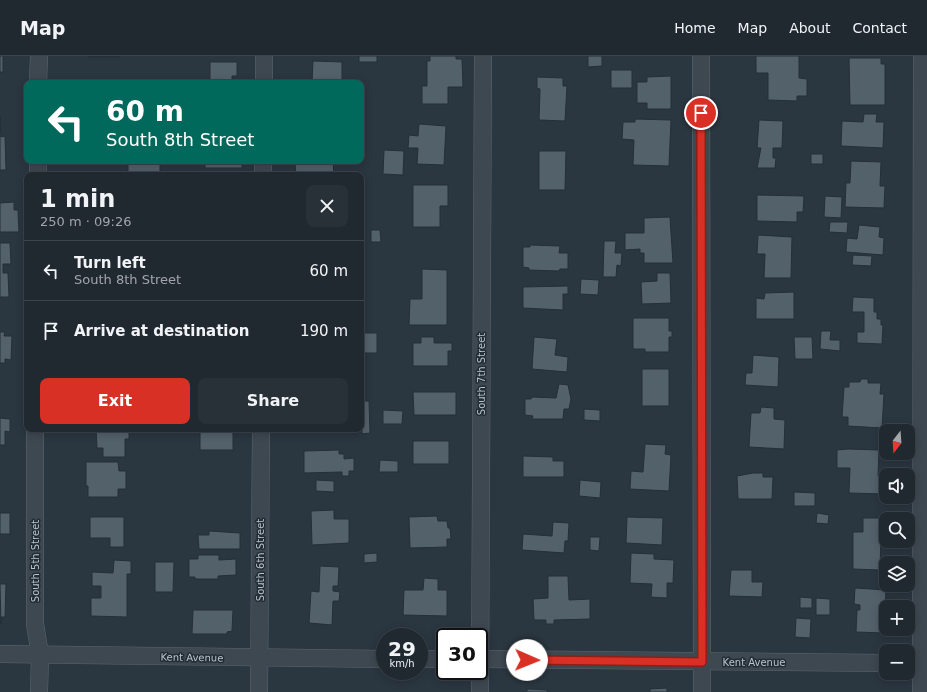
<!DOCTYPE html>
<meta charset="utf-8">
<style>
body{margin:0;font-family:"DejaVu Sans",sans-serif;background:#283038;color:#f1f3f6;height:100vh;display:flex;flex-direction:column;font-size:15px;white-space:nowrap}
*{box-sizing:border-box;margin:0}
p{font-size:13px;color:#a2a6ab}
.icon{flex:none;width:22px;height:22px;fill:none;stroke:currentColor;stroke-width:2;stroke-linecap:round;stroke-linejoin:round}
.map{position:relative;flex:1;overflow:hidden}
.panel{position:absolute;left:24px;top:116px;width:340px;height:260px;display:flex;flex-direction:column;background:#202830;border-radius:8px;box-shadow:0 2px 10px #0003,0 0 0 1px #3d444c}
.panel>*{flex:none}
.top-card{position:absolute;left:24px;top:24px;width:340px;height:84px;border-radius:8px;box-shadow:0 2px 10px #0003,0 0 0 1px #3d444c;background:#00695c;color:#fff;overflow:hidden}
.needle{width:26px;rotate:197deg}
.controls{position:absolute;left:879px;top:368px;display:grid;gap:8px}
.controls a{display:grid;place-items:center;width:36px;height:36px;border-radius:8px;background:#202830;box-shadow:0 2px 10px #0003,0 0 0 1px #3d444c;font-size:20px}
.speed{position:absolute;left:376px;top:572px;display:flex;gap:8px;font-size:20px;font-weight:700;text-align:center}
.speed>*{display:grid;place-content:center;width:52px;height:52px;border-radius:50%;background:#202830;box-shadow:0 2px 10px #0003,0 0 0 1px #3d444c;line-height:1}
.speed small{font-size:10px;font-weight:400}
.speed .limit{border:2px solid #111;border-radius:6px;background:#fff;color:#111}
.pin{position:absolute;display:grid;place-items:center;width:34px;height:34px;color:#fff;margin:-17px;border:2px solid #fff;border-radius:50%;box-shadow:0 1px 4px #0007}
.me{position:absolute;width:44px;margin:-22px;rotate:91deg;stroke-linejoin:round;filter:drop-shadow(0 0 3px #0008)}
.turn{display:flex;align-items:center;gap:14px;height:84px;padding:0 16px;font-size:18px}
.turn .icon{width:52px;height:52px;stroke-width:2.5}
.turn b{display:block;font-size:28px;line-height:34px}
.round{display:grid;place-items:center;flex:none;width:42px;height:42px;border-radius:8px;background:#283038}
.headline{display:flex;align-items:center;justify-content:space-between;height:68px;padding:0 16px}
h1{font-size:24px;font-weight:800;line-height:30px}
.button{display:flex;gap:8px;margin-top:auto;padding:8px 16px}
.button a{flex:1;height:46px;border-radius:8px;background:#d93025;color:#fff;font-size:16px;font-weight:800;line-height:46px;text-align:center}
.button a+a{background:#283038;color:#f1f3f6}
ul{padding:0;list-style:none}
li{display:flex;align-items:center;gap:12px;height:60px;padding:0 16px;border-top:1px solid #3d444c}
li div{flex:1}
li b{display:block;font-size:15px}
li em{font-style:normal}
header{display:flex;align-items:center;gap:24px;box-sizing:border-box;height:56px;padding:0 20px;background:#202830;border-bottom:1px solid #3d444c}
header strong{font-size:19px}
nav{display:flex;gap:22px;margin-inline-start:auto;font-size:14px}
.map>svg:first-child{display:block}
.building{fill:#53616b;stroke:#242f38}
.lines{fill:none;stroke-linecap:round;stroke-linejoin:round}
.minor-casing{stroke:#5c666e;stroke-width:18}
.minor{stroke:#3e4851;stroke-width:17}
.route-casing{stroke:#8d1f18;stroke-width:10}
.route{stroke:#d93025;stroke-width:7}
.labels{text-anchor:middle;stroke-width:3;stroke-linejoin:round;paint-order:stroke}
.street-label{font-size:10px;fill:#bbc3cb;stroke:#222d36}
</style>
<header>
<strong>Map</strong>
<nav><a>Home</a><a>Map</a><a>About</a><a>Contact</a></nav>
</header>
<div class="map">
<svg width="927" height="636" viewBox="0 0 927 636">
<rect width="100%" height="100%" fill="#2a3640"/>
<!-- building -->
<g class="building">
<rect x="0" y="0" width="3" height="16"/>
<rect x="88" y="0" width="32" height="1"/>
<rect x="359" y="0" width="18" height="6"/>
<polygon points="430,0 456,0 456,3 462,3 463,31 448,31 448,48 422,48 422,30 427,30 427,5 430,5"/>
<polygon points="588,0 602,0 602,10 588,11"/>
<polygon points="756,0 799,0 799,22 807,23 807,40 797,40 797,45 768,44 768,17 756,17"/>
<polygon points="849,2 881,2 881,8 885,8 885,49 850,49"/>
<polygon points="313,5 342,6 342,27 312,27"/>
<polygon points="210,6 237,6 237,20 232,20 232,27 210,27"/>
<rect x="611" y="14" width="21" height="18"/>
<polygon points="671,20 671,53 647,53 647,47 637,47 637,26 647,26 647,21"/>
<polygon points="537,21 563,22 563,30 567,30 565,65 539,64 540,33 537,32"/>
<polygon points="864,58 877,58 876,66 884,66 883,92 841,90 842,65 863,66"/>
<polygon points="0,61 1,81 5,80 6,114 0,114"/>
<polygon points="635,63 671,64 669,110 633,109 634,84 622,83 623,66 635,66"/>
<polygon points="759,64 783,65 782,92 773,92 773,102 776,102 775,112 757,112 761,92 757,92"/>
<polygon points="419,68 446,70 444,109 417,108 418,92 408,92 409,79 418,80"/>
<polygon points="384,94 404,95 403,119 383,118"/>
<polygon points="539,95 566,95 565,134 539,134"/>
<rect x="811" y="98" width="12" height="10"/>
<polygon points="128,105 160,105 160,119 128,118"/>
<rect x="205" y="105" width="37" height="7"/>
<polygon points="318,105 333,105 334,119 296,119 295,107"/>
<polygon points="851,105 881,106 880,130 885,130 884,152 845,151 846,127 850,127"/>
<polygon points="413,129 448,129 448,150 440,150 440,171 413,171"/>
<polygon points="757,139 804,140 803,156 797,156 797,166 757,165"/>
<polygon points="825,140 842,141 841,162 824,161"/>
<polygon points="14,146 14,154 18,154 19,176 0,176 0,147"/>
<polygon points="670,161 673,207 644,207 644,197 640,197 640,193 625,194 625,177 644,177 644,162"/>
<polygon points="830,166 848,166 847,177 829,176"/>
<polygon points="859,169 880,171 879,181 884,182 883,199 846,196 847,182 857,183"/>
<polygon points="371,174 380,174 381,186 371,186"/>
<polygon points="758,179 792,181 791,222 764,222 765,198 757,198"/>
<polygon points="604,185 616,185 615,197 622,197 621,210 617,209 616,221 603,221"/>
<polygon points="0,187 10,187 11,208 3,208 3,217 8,217 9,241 0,241"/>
<polygon points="530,189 560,190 559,197 568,197 568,213 560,213 559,215 529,214 529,212 523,211 523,191 530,191"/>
<polygon points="853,199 872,200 871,210 852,209"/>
<polygon points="422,213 447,214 447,269 409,269 410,243 422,243"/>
<polygon points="657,217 670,217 671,247 642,248 641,226 657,225"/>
<polygon points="581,223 599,224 598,239 580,238"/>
<polygon points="568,230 568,238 563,238 563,254 523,252 523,231"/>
<polygon points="794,236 794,263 756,263 756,242 764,243 765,237"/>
<polygon points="853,241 874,242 874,256 877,256 877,263 881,263 881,269 883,269 882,288 857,287 857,276 864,276 864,256 852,256"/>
<polygon points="633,262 669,262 669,275 672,275 672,281 669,281 669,296 645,296 645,293 633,293"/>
<polygon points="821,275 831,275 830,284 840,284 840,295 820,293"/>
<polygon points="0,276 5,276 4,280 12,280 11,304 5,303 5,307 0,307"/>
<polygon points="361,277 377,277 377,297 364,297 364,287 361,287"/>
<polygon points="421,281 434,281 434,287 452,287 452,295 448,295 448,310 413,310 413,287 421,287"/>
<polygon points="534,281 557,283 555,299 568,301 567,316 532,313"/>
<polygon points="794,281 812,281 813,303 795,303"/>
<polygon points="753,299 779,301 778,331 745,329 746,317 752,317"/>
<rect x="642" y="313" width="27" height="37"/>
<polygon points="861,323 868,323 868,327 881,327 880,338 884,338 882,372 848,370 848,361 842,361 844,331 849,331 849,326 860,326"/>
<polygon points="559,328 568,329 571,343 569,353 564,353 563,363 532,363 533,360 525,359 525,343 531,343 532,341 556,342"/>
<polygon points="413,336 456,336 456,359 414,359"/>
<polygon points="362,345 369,345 370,377 362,378"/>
<polygon points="761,351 774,352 774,363 785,364 784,393 749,391 751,357 760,357"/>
<polygon points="584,353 600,354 600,365 584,364"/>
<polygon points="383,354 403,355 402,368 383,368"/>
<polygon points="0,362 10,363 10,376 5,375 5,389 0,389"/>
<polygon points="96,373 129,373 129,383 125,383 125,401 103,401 103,392 97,392"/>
<rect x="200" y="373" width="33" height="21"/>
<polygon points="315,373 352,373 352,376"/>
<rect x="413" y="385" width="36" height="23"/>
<polygon points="645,388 666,389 665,398 671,399 669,435 630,433 631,415 643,416"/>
<polygon points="848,393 879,394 878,420 885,421 884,438 849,437 850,412 837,412 837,394"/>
<polygon points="339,394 339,398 344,398 344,403 354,402 354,415 349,415 349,420 342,420 342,416 304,417 304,395"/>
<polygon points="523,400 553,401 553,405 564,405 564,421 523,421"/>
<polygon points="380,404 398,405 398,416 379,416"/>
<polygon points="86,406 118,406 119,415 126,415 126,433 118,433 118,441 88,441 88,430 86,430"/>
<polygon points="753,417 763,417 763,421 773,421 772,443 738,443 737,420"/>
<polygon points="316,424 334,425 334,436 316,435"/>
<polygon points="580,424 601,426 600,442 579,440"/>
<polygon points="794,436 815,437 815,450 794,450"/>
<polygon points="334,454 334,463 349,463 349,487 312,489 311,455"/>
<rect x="0" y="457" width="10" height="21"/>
<polygon points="817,457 829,459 828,468 816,467"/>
<polygon points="437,460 438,465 447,465 448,472 450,472 451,483 447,483 447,491 410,492 409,461"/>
<polygon points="90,461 124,461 124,491 110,491 110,482 90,482"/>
<polygon points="627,461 663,462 662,489 626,487"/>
<polygon points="863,462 884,462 884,480 881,480 880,514 853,513 853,476 863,476"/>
<polygon points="553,466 569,467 568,485 565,485 564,497 522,494 523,478 552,480"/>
<polygon points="209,475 240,477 240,493 199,493 198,479 209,479"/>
<polygon points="590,481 600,481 599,495 590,494"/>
<polygon points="377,497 377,506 364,507 364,498"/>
<polygon points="631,497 654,498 654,503 674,504 673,527 667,527 667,542 651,541 652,528 630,527"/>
<polygon points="198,499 219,499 219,504 236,503 236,519 218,520 218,523 195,523 195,521 189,521 189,503 198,503"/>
<polygon points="114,504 131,505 131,518 127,518 127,561 91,560 91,542 101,542 101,530 92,530 92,516 113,517"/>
<polygon points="155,506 174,506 173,536 155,536"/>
<polygon points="320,510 339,511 338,530 333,530 333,535 340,536 339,545 333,545 332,569 309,567 311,535 319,536"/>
<polygon points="731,514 752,514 752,526 763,526 762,541 729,540"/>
<polygon points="548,520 568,520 569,544 590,543 590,563 554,564 554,568 546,568 546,564 534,564 533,543 548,542"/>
<polygon points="424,522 438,523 438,534 447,534 447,560 403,559 404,534 423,534"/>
<polygon points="0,528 6,528 5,561 1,561 1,568"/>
<polygon points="855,532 886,534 884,577 856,576 857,554 860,554 860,549 854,548"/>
<polygon points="800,541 812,542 812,552 800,552"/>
<polygon points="816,542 830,543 830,559 816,559"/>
<polygon points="193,554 233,554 232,575 227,576 227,578 192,578"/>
<polygon points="796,562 811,563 810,582 795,581"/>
<polygon points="667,632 667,636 650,636 650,633"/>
<polygon points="527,633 547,634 547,636 527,636"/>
</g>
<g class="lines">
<!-- minor casing -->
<g class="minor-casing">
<g id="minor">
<polyline points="701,0 702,636"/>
<polyline points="38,27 39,0"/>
<polyline points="264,27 264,0"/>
<polyline points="38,119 38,105"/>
<polyline points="263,119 263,105"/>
<polyline points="35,373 35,568 40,599 39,636"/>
<polyline points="0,598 385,603"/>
<polyline points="419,603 445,603"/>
<polyline points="479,603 886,607"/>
<polyline points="259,636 261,373"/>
<polyline points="480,636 483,0"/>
<polyline points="921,636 922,0"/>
</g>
</g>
<!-- minor -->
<use href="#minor" class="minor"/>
</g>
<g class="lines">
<!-- route casing -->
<g class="route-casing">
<polyline id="route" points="527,604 702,606 701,57"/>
</g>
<!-- route -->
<use href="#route" class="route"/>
</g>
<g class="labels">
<!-- street labels -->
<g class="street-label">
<text transform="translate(481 318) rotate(-90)" y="4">South 7th Street</text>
<text transform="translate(260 504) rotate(-90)" y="4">South 6th Street</text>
<text transform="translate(35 505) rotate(-90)" y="4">South 5th Street</text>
<text transform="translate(192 601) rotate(1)" y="4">Kent Avenue</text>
<text x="754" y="610">Kent Avenue</text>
</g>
</g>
</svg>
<div class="controls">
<a><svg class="needle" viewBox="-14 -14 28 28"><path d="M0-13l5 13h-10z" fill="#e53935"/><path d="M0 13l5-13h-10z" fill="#a2a6ab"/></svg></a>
<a><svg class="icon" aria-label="sound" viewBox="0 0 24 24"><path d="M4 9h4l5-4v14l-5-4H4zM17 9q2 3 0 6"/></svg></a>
<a><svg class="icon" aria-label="search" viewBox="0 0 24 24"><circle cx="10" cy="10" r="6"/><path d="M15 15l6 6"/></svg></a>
<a><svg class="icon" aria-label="layers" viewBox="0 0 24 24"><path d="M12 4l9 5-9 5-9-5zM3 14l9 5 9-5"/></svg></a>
<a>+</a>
<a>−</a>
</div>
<div class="speed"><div>29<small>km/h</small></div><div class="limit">30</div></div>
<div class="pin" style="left:701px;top:57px;background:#d93025"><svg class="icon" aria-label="arrive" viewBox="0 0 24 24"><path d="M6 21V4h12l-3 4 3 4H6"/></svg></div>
<svg class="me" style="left:527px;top:604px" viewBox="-20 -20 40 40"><circle r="19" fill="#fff"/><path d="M0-13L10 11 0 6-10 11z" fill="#d93025"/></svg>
<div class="top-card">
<div class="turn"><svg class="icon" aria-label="left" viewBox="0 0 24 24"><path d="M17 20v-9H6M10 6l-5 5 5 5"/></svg><div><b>60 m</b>South 8th Street</div></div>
</div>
<section class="panel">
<div class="headline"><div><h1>1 min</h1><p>250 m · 09:26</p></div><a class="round"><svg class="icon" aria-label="close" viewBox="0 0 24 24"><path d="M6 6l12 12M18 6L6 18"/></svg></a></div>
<ul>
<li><svg class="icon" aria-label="left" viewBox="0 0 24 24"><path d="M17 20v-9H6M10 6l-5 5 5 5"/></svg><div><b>Turn left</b><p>South 8th Street</p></div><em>60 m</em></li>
<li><svg class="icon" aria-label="arrive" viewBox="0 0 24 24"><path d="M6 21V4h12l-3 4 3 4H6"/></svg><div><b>Arrive at destination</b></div><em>190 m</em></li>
</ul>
<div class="button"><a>Exit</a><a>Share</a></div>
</section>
</div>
